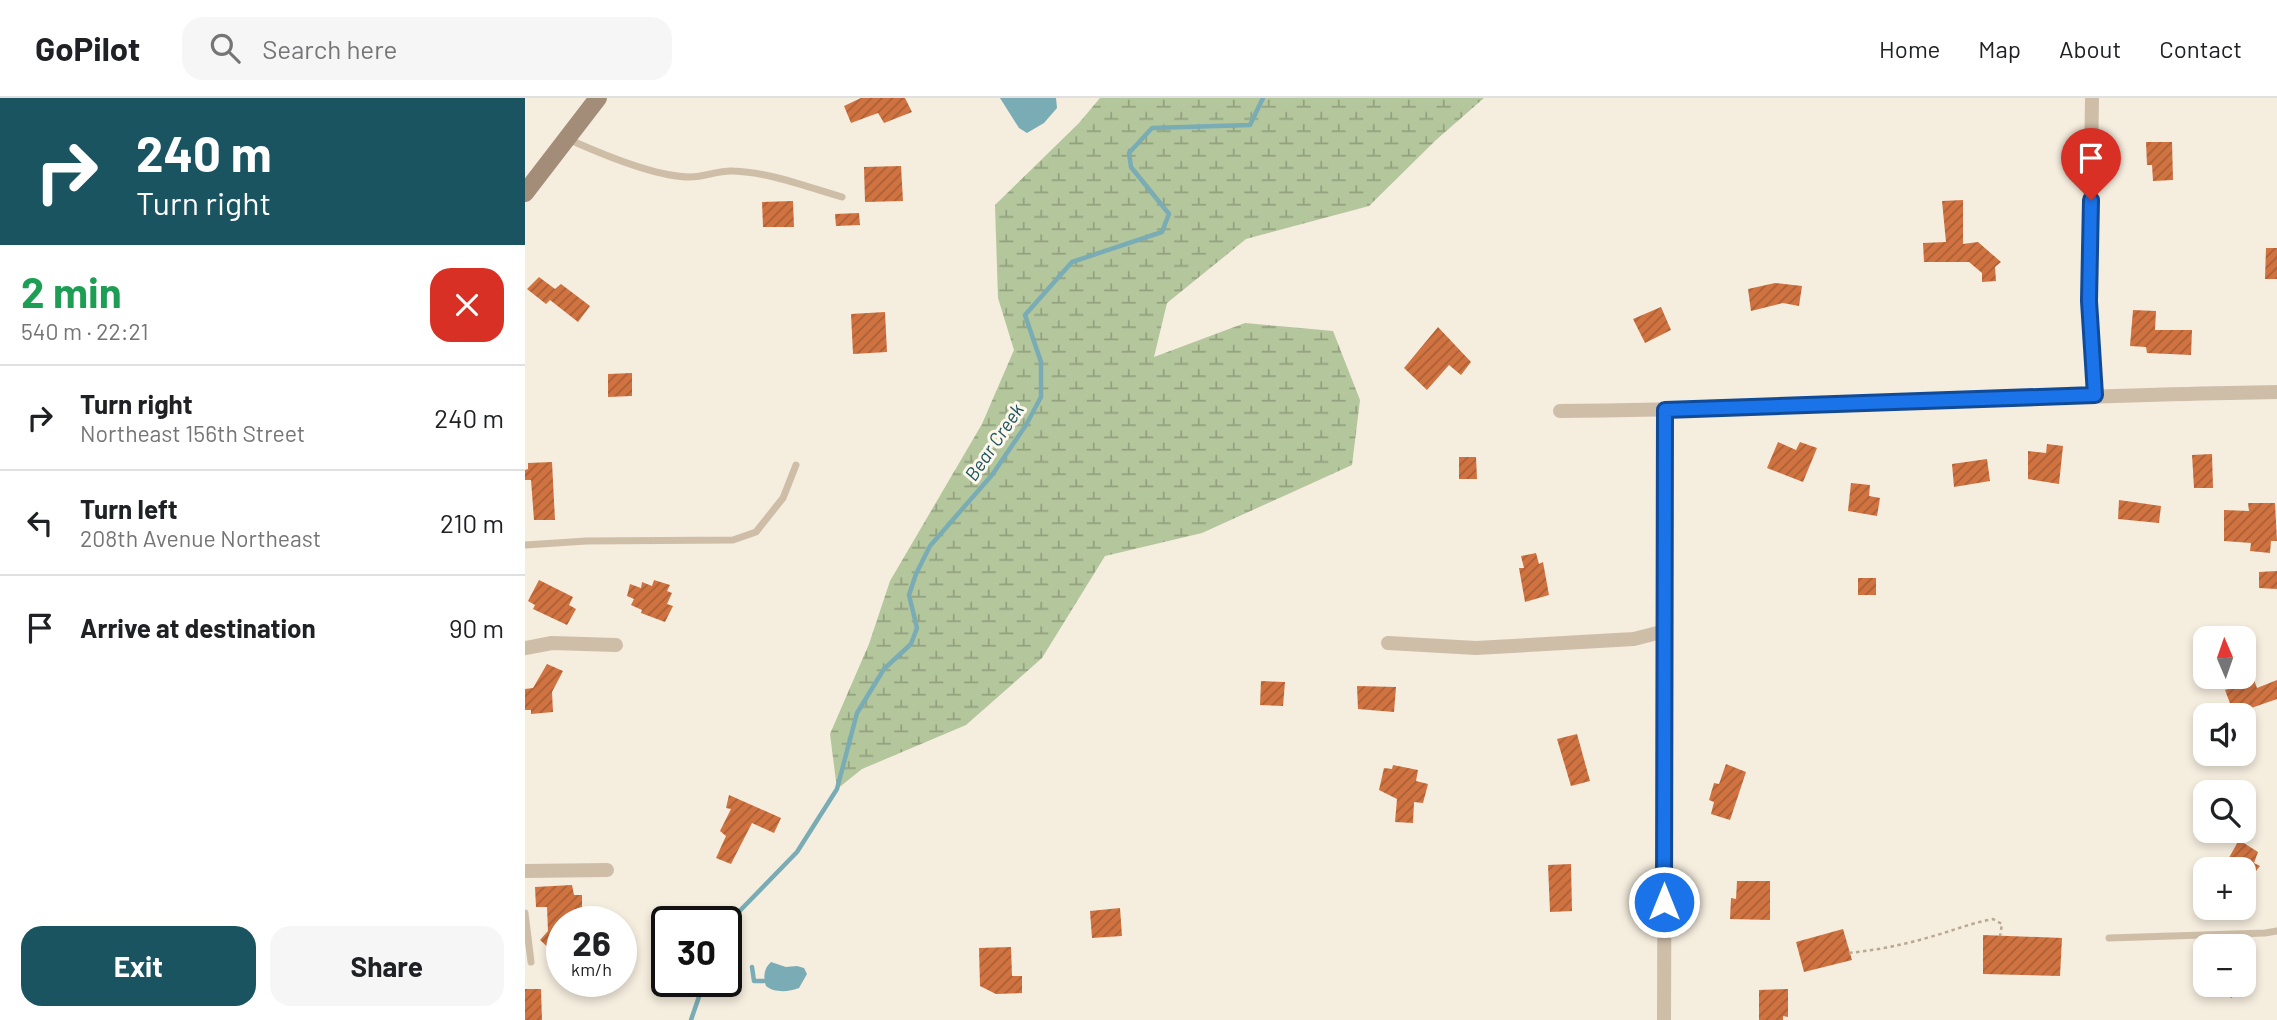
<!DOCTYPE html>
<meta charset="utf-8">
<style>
body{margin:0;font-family:Barlow,sans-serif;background:#f6f6f6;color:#202124;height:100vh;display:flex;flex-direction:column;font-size:26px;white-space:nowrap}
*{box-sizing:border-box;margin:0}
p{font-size:23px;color:#757577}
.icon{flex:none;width:38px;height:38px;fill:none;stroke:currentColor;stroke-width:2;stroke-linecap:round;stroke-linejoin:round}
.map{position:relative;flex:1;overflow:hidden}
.panel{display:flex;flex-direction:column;background:#fff;width:525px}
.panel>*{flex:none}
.guide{background:#1a5461;color:#fff;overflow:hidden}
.needle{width:46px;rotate:358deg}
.tools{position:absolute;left:1668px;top:528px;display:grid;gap:14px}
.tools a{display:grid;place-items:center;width:63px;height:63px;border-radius:14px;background:#fff;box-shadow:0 4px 10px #0003;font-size:35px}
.speed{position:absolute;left:21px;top:808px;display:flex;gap:14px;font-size:35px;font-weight:700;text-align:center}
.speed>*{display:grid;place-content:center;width:91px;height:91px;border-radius:50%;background:#fff;box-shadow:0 4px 10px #0003;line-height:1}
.speed small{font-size:18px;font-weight:400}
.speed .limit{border:4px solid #111;border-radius:10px;background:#fff;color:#111}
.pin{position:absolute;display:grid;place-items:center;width:60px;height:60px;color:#fff;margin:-72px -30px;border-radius:50% 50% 50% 0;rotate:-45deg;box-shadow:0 0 7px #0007}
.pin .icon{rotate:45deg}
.me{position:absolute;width:77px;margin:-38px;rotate:0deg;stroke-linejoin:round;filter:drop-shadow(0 0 5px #0008)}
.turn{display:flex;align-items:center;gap:24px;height:147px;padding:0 21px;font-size:32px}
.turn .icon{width:91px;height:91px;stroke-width:2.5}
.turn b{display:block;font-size:49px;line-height:60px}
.round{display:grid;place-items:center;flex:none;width:74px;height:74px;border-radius:21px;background:#f6f6f6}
.headline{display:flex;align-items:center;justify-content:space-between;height:119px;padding:0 21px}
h1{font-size:42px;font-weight:700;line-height:52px;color:#1e9e55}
.action{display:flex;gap:14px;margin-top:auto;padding:14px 21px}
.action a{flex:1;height:80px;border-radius:21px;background:#1a5461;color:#fff;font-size:28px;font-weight:700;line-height:80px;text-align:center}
.action a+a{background:#f6f6f6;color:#202124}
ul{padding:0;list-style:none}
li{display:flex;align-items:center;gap:21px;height:105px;padding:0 21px;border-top:2px solid #e0e0e0}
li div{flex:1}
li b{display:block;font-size:26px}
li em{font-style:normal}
header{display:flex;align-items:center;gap:42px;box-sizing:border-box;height:98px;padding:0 35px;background:#fff;border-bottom:2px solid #e0e0e0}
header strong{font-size:33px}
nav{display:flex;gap:38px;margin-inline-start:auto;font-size:24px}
.search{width:490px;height:63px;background:#f6f6f6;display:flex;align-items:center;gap:18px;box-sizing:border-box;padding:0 24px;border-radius:21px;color:#757577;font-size:26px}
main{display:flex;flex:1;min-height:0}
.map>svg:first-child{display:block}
.wetland{fill:url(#wetland-marsh)}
.water{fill:#7aacb5}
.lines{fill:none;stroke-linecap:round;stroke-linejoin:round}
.stream{stroke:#7aacb5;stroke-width:4.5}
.building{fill:url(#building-hatch)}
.path{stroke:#bba892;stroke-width:2.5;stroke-dasharray:3.5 3.5;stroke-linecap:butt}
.lane{stroke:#cebea8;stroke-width:7}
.street{stroke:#cebea8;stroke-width:14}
.secondary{stroke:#a38d79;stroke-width:18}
.route-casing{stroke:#114b97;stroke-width:18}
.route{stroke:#1a73e8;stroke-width:12}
.labels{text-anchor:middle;stroke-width:6;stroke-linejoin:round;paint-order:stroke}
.water-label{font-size:19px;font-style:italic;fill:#1a5461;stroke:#fcf6eb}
</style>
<header>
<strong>GoPilot</strong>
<div class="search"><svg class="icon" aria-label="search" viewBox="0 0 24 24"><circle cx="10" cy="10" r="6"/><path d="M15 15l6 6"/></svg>Search here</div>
<nav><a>Home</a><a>Map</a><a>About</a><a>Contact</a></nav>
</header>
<main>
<section class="panel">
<div class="guide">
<div class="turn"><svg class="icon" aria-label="right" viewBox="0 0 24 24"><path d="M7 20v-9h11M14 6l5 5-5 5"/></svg><div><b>240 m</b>Turn right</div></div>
</div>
<div class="headline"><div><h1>2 min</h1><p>540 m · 22:21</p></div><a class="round" style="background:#d93025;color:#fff"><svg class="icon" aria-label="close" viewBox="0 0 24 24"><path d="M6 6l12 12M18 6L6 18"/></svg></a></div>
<ul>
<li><svg class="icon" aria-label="right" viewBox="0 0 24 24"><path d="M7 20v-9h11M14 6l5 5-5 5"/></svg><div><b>Turn right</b><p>Northeast 156th Street</p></div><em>240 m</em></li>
<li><svg class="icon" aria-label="left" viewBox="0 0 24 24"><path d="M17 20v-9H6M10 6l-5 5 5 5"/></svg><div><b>Turn left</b><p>208th Avenue Northeast</p></div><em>210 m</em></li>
<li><svg class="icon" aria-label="arrive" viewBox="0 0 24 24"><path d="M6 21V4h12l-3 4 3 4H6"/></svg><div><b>Arrive at destination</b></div><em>90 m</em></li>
</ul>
<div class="action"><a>Exit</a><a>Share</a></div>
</section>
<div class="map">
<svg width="1752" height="922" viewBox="0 0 1752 922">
<defs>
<pattern id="wetland-marsh" width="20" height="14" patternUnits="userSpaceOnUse" patternTransform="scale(1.75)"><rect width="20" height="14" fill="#b3c69c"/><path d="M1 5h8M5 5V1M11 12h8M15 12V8" fill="none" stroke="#93a17f"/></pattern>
<pattern id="building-hatch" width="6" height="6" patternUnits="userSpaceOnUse" patternTransform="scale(1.75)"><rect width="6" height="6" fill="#d07341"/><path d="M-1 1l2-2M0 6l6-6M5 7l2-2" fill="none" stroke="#aa5f36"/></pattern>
</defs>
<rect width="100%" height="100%" fill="#f5edde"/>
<!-- wetland -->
<polygon class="wetland" points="575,0 959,0 911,42 844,108 721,141 642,205 629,259 720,225 808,233 835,302 827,367 677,435 580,458 517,560 441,627 337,671 312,691 305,636 344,546 365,483 457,326 489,252 473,200 470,107 554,25"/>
<!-- water -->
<g class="water">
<polygon points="475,0 531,0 532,10 519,25 502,35 494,30"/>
<path d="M 246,864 L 261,869 L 272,868 L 279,870 L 282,876 L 274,890 C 264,894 249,895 241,888 C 238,879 239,870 246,864 Z"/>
</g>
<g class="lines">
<!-- stream -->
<g class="stream">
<polyline points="201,827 272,754 312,691 332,615 359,571 386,546 392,530 384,497 391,476 405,448 467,377 501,327 516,299 516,264 500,217 547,164 637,134 644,116 606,69 604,55 627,30 725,27 738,0"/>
<polyline points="201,837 209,842"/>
<polyline points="227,869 229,883 239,883"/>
<polyline points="166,922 179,884"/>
</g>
</g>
<!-- building -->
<g class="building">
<polygon points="336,0 380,0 387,14 359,25 353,15 326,25 319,8"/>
<polygon points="1621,44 1647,44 1648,82 1628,83 1627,67 1622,67"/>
<polygon points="376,68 378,103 340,104 339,69"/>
<polygon points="1438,102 1438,146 1453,144 1476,164 1470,169 1471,183 1457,184 1457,175 1444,164 1399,164 1398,145 1421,144 1417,103"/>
<polygon points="268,103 269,129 238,129 237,104"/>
<polygon points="334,115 335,127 311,128 310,116"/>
<polygon points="1741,150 1752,150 1752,181 1740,181"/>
<polygon points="14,179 30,191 36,186 65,208 53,224 25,202 21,206 2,191"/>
<polygon points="1250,185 1277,188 1274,208 1258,205 1226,213 1223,191"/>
<polygon points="1136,209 1146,232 1120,245 1108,221"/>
<polygon points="1608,212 1631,213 1630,232 1667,232 1666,257 1622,255 1621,249 1605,248"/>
<polygon points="360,214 362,254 328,256 326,216"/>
<polygon points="913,229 946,264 936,277 924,267 902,292 879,270"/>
<polygon points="107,275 107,298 83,299 83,276"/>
<polygon points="1253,344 1271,352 1275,344 1292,350 1278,384 1242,370"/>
<polygon points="1522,346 1538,348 1534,386 1503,381 1503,353 1521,355"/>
<polygon points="1687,356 1688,390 1669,390 1667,357"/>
<polygon points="934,359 951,359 952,381 934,381"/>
<polygon points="1462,361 1465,383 1429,389 1427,366"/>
<polygon points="27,364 30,422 9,422 6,382 0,382 0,372 3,371 3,365"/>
<polygon points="1326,385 1345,387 1344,398 1355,400 1352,418 1323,413"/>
<polygon points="1594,402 1636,408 1634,425 1593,421"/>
<polygon points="1723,405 1750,405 1752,443 1746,443 1745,455 1725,453 1726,445 1699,443 1699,412 1724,413"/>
<polygon points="1011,455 1014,466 1018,464 1024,497 1000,504 994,470 999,470 996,458"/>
<polygon points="1752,473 1752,491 1734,490 1734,474"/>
<rect x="1333" y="480" width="18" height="17"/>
<polygon points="14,482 48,499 44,507 51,511 42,527 8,511 10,507 3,503"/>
<polygon points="129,482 145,487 142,493 147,495 142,506 148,508 140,524 116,515 117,512 106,507 109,501 102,498 105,486 116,490 117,484 127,488"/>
<polygon points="22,566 38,573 27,594 28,614 6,616 6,612 0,612 0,591 8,590"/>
<polygon points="1729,582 1732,590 1752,582 1752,601 1709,616 1700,592"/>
<polygon points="736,583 760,584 758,608 735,607"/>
<polygon points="832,588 871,589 869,614 833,611"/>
<polygon points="1052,636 1065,683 1046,688 1032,641"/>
<polygon points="1201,666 1221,674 1205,722 1186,716 1189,704 1184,702 1189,685 1194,686"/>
<polygon points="868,667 893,672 891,683 903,686 898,705 889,704 888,725 870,724 872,701 854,692 859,670 867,671"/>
<polygon points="204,697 256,720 249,735 227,725 206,766 191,760 201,738 195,733 206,711 201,710"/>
<polygon points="1714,742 1733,754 1729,765 1735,768 1718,790 1718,772 1697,772"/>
<polygon points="1046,766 1047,813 1025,814 1023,767"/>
<polygon points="1212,783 1245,783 1245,822 1205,821 1206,800 1211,801"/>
<polygon points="47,787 49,797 57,797 57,816 49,816 49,824 37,824 37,847 29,855 15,842 23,833 22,809 11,809 10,789"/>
<polygon points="595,810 597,838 567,840 565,813"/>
<polygon points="1318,831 1327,862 1279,874 1271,844"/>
<polygon points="1458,837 1537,840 1535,878 1458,876"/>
<polygon points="486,849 487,878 497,878 497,895 471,896 455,888 454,850"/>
<polygon points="1698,887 1727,887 1706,900"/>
<polygon points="0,891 16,891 17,922 0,922"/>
<polygon points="1263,891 1263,919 1258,918 1258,922 1234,922 1234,892"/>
</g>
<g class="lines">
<!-- path -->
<path class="path" d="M 1324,855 C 1352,852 1378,847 1405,839 C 1427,833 1446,825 1468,821 L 1477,826 L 1475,838"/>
<!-- lane -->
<g class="lane">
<path d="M 43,41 C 74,55 132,79 165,79 C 180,79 194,72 208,73 C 244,74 282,89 317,99"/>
<polyline points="0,447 62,443 208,442 231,434 258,400 271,367"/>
<polyline points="0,815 6,864"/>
<polyline points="1584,840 1740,835 1752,833"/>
</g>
<!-- street -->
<g class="street">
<polyline points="1567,0 1564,203 1570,297"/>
<path d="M 1035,313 C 1274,311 1513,298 1752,294"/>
<polyline points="863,545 951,550 1109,541 1140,533"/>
<polyline points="0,550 27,545 91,547"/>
<polyline points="0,773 82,772"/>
<polyline points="1139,922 1141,312"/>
</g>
<!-- secondary -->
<polyline class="secondary" points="0,95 73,0"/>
</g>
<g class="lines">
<!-- route casing -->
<g class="route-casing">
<polyline id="route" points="1139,804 1140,312 1570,297 1564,203 1566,102"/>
</g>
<!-- route -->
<use href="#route" class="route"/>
</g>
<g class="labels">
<!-- water labels -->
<g class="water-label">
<text transform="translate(469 344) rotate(-56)" y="7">Bear Creek</text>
</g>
</g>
</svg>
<div class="tools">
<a><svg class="needle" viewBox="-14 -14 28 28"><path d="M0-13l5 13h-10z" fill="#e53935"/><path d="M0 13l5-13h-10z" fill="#757577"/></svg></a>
<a><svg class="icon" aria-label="sound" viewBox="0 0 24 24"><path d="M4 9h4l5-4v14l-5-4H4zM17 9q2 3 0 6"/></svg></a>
<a><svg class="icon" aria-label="search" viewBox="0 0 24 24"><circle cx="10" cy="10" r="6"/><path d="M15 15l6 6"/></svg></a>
<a>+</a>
<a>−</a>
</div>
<div class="speed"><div>26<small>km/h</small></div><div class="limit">30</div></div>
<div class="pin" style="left:1566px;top:102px;background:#d93025"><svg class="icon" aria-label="arrive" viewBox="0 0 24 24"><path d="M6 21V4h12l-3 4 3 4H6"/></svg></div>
<svg class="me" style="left:1139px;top:804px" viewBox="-20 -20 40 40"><circle r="17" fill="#1a73e8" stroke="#fff" stroke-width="3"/><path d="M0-11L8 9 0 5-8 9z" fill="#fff"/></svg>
</div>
</main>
